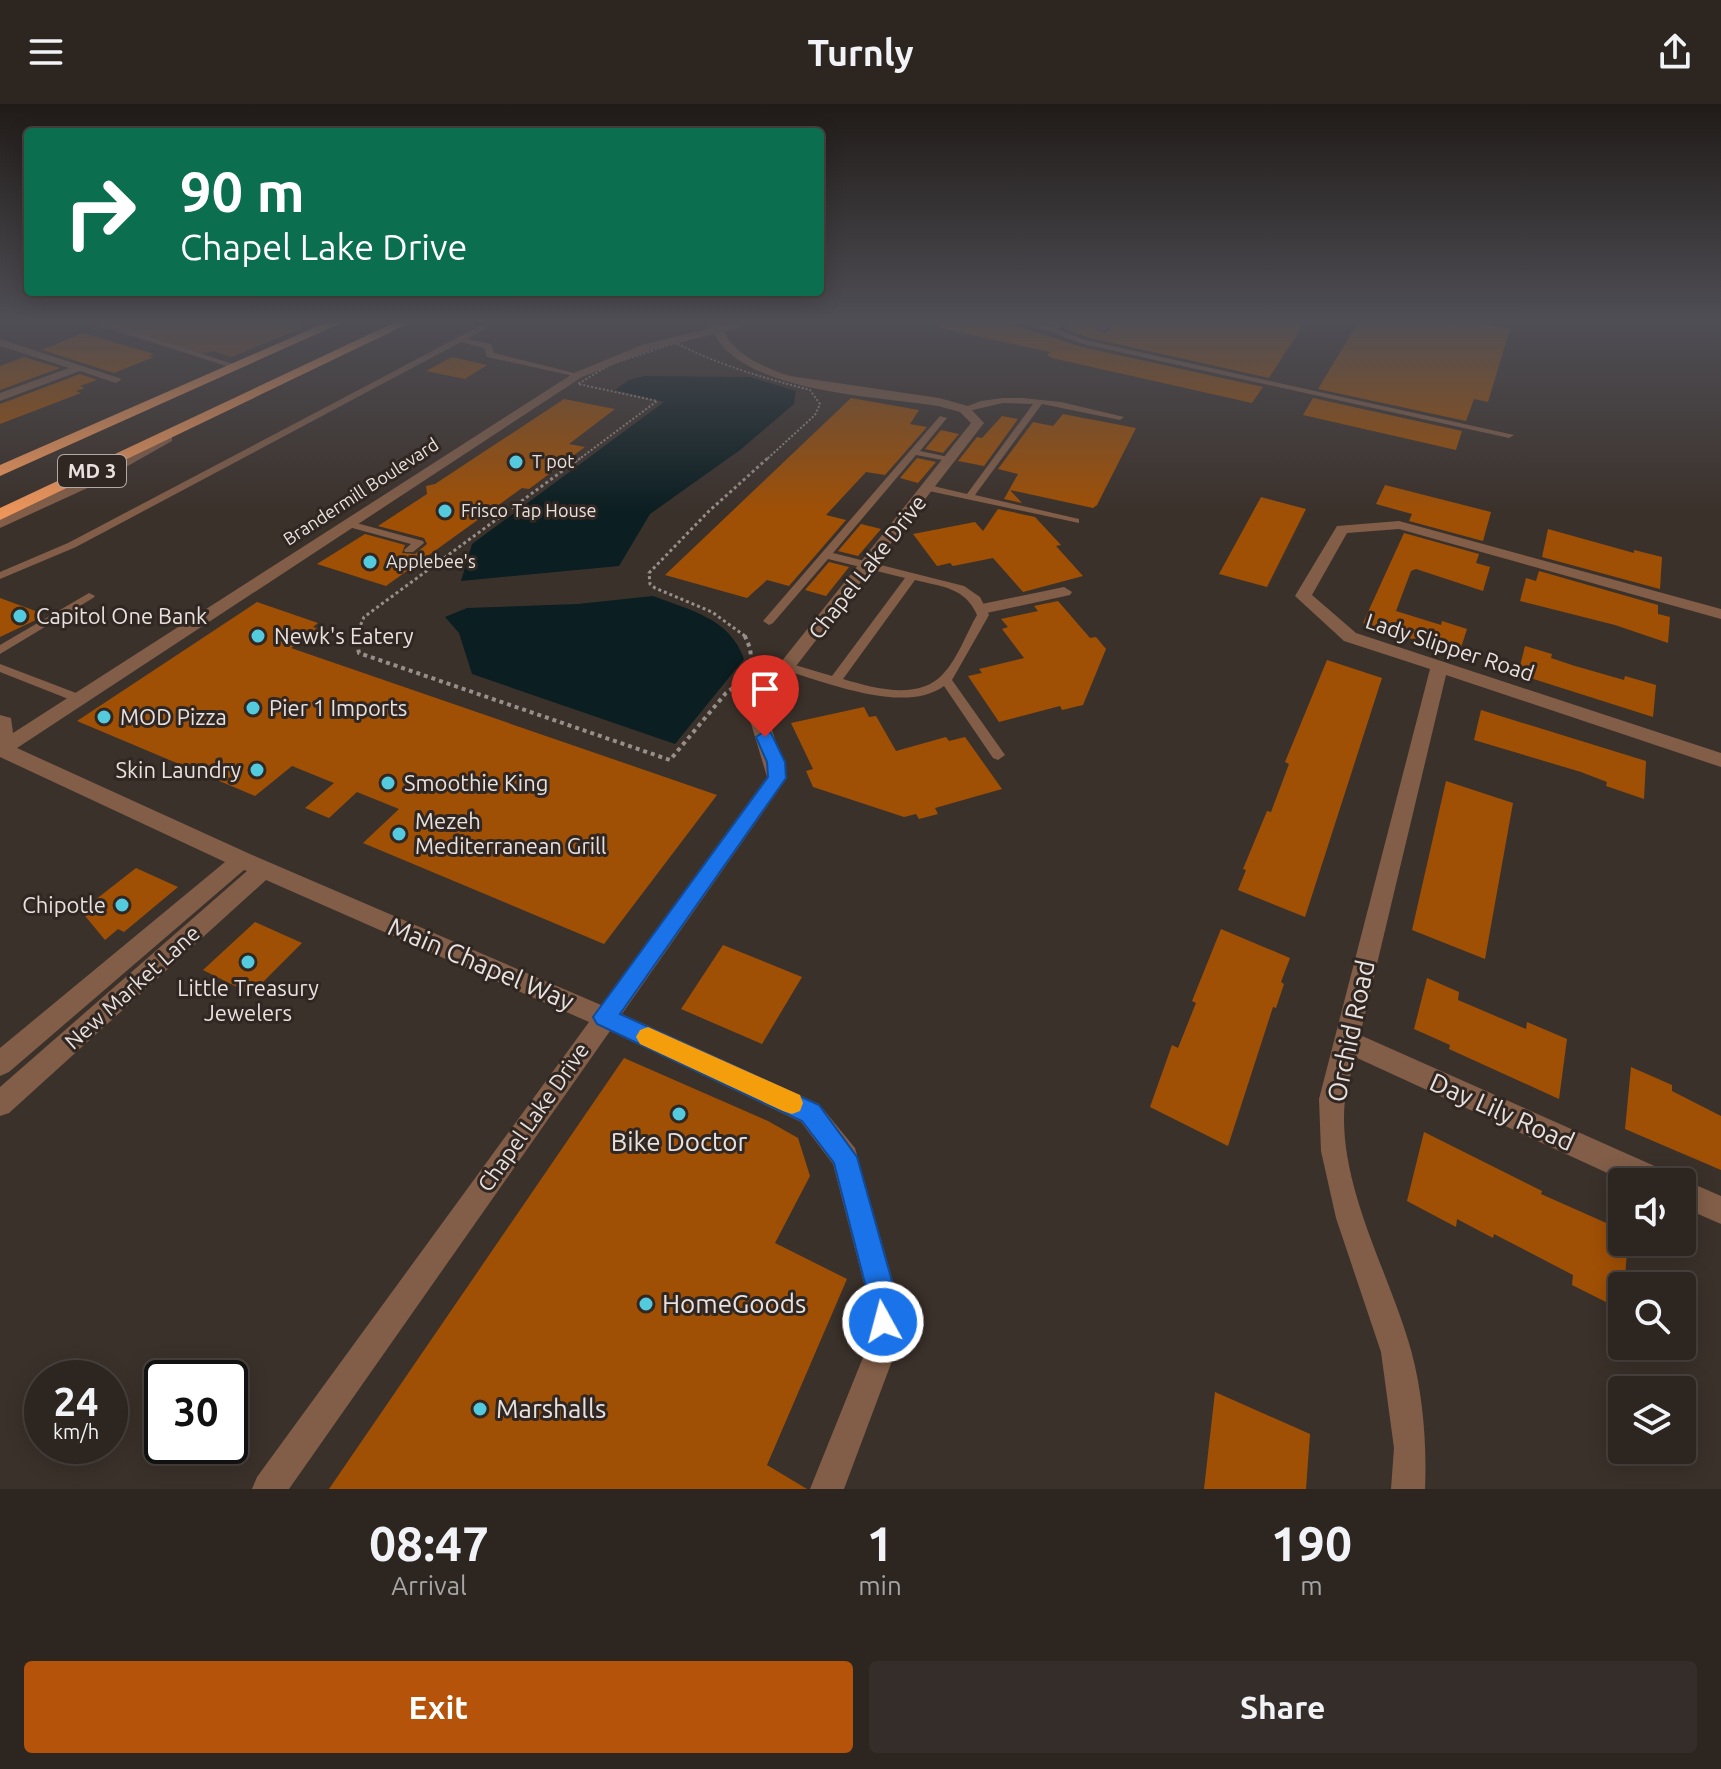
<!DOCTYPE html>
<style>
body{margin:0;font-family:Ubuntu,sans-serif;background:#342d29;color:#f1f3f6;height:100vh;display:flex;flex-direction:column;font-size:30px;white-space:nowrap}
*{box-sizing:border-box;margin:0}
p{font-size:26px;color:#a6a5a5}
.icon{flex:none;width:44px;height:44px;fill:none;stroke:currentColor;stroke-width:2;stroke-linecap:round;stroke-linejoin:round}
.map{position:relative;height:1385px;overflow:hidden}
.sheet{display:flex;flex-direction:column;background:#2c2520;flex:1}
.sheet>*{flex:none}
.hud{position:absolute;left:24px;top:24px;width:800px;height:168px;border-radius:8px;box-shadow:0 4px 20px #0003,0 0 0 2px #48423e;background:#0b6e4f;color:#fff;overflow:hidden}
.buttons{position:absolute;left:1608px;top:1064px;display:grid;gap:16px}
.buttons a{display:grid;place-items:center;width:88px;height:88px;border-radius:8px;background:#2c2520;box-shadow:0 4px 20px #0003,0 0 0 2px #48423e;font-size:40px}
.speed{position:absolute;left:24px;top:1256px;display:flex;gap:16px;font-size:40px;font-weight:700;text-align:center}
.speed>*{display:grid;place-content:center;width:104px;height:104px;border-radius:50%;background:#2c2520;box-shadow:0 4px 20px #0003,0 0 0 2px #48423e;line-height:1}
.speed small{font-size:20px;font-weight:400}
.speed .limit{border:4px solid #111;border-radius:12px;background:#fff;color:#111}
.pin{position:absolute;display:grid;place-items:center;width:68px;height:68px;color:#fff;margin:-82px -34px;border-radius:50% 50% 50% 0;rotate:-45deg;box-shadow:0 0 8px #0007}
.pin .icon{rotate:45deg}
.me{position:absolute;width:88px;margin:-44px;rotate:353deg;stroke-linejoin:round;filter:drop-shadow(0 0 6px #0008)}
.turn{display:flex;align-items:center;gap:28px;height:168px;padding:0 24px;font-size:36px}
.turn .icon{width:104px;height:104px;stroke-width:2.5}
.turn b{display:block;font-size:56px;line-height:68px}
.eta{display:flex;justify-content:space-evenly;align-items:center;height:136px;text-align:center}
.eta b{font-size:48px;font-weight:700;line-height:56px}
.primary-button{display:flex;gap:16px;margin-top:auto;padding:16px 24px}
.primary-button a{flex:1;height:92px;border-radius:8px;background:#b45309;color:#fff;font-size:32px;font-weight:700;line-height:92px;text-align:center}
.primary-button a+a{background:#342d29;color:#f1f3f6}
header{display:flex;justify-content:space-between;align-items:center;height:104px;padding:0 24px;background:#2c2520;font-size:36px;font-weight:700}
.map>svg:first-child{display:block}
.green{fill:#7d4721}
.water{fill:#0b1e21}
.building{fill:#a05005}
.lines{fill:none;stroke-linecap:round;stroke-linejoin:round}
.path-far2{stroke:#988f8b;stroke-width:2;stroke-dasharray:2 2;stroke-linecap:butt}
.path-far1{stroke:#988f8b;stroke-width:3;stroke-dasharray:3 3;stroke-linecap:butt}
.path{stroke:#988f8b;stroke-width:4;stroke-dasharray:4 4;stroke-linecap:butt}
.lane{fill:#825e48;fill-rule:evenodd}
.street{fill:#825e48;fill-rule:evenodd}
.highway{fill:#ed955a;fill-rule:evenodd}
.route{fill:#1a73e8;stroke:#114b97;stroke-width:2}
.slow{fill:#f59e0b}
.poi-dot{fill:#54cade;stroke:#312722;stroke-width:3}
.labels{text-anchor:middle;stroke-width:6;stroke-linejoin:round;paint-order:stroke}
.far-poi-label{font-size:18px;fill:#e8e1de;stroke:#312722;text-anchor:start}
.far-street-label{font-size:18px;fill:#e8e1de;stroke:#312722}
.shield{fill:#312722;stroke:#b1a9a6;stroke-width:2}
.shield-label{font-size:20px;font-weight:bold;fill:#e8e1de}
.street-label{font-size:22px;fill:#e8e1de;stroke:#312722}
.poi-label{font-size:22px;fill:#e8e1de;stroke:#312722;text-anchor:start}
.near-street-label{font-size:26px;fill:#e8e1de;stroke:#312722}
.near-poi-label{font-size:26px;fill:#e8e1de;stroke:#312722;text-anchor:start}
</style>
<header><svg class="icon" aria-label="menu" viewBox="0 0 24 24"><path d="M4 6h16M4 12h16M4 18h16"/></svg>Turnly<svg class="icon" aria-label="share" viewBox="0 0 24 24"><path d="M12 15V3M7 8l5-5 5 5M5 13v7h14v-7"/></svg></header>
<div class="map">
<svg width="1721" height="1385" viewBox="0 0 1721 1385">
<rect width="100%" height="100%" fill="#3b312b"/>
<!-- green -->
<polygon class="green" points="75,215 272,215 304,223 232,253 213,247 195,252"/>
<!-- water -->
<g class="water">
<polygon points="644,272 750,273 796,287 794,300 740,346 650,410 619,462 461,477 472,440 664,298 615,286 629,276"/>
<path d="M 653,492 C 689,506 730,514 744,555 L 675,640 L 472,570 L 459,529 L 445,513 L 467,504 L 578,500 Z"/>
</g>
<!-- building -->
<g class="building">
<polygon points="938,215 994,215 1082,243 1263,283 1252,299 1052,254 1047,251 1050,248 937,223"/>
<polygon points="1072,215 1104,215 1097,220 1096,226 1105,229 1119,215 1307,215 1269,274 1086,233 1064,224"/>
<polygon points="1360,215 1423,215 1462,222 1465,216 1510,225 1488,298 1474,295 1466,317 1318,285"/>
<polygon points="83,229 154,250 149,252 154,253 114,269 42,246"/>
<polygon points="24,253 60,264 0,286 0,262"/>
<polygon points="452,253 487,261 465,275 426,267"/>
<polygon points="80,270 97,276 80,282 85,284 76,287 81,289 0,320 0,300"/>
<polygon points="851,294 919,306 910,320 927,323 885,371 866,368 826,411 846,416 789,482 767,476 747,494 665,471"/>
<polygon points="1313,294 1462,327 1456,346 1303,311"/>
<polygon points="564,295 615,305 569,340 585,343 529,385 522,384 386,482 317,460 365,430 405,441 402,449 415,450 427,440 424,434 378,422 427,390 426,382 435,380"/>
<polygon points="1063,310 1136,324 1097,401 1093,404 1010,386 1022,399 1004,395 1018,370 998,365 1033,318 1053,322"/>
<polygon points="1002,312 1018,315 984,362 958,357 977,333 982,334"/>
<polygon points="941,326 959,330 943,349 925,345"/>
<polygon points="917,354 936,358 918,379 900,374"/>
<polygon points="1385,381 1491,408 1483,437 1409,417 1412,410 1376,400"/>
<polygon points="1261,393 1306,405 1267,483 1219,470"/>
<polygon points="998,405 1035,413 1061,441 1056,442 1083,472 1023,488 993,454 953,462 950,459 937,462 913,430 975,418 983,427"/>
<polygon points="861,420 881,425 858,452 838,447"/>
<polygon points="1548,425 1634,449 1634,446 1662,453 1660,485 1542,453"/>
<polygon points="1404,429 1479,450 1476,459 1490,463 1483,487 1416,465 1411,467 1396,507 1441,521 1442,517 1467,525 1459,550 1363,519"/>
<polygon points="829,458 849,463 826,492 805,486"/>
<polygon points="1539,467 1658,501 1658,510 1670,513 1668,539 1615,521 1520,497 1526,474 1536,477"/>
<polygon points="0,494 41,509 37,511 42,513 0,533"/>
<polygon points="1058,497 1090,534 1096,533 1106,545 1083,601 1062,606 1060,602 999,618 968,572 982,569 979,565 1024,554 1002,525 1008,523 1001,515 1038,507 1034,502"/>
<polygon points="257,498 318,519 313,523 318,525 291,544 717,691 604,840 363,739 399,705 357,688 329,714 305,704 334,679 292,662 255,692 77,617"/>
<polygon points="1525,542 1552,550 1551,554 1575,562 1624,576 1625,572 1656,581 1653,613 1518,570"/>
<polygon points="1327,556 1382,574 1305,813 1238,786 1246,766 1243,765 1267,707 1271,708 1289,660 1285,658"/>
<polygon points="864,603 869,613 876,612 896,647 946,633 949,637 965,633 1002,685 935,704 938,710 919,715 916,710 904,713 813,683 806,667 813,665 791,619"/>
<polygon points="1481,606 1646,657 1644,695 1606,682 1607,678 1581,668 1474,636"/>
<polygon points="1446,677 1513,699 1485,855 1412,826"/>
<polygon points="136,764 178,783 124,828 118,825 105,836 81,807"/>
<polygon points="255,818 302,839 251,890 203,866"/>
<polygon points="1221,825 1290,854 1281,878 1284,880 1276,904 1273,903 1228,1042 1150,1003 1172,941 1178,944 1196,899 1192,897"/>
<polygon points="723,841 802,873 762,940 681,905"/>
<polygon points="1427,874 1459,888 1458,896 1526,925 1527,918 1567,935 1559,995 1449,945 1450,941 1414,925"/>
<polygon points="624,954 768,1017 798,1034 810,1072 775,1139 847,1175 767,1361 807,1385 329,1385"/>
<polygon points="1631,963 1672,981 1672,987 1721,1012 1721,1066 1625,1025"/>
<polygon points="1424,1028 1542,1087 1541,1090 1622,1126 1622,1138 1628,1138 1622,1206 1572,1181 1573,1171 1494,1130 1493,1134 1457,1115 1456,1123 1407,1097"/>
<polygon points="1215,1288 1310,1330 1306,1385 1204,1385"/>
</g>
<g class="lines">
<!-- path-far2 -->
<path class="path-far2" d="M 578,356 L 657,297 L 578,280 L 611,260 L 676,239 C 718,261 764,274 810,286 L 820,300 L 815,311 L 766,356"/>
<!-- path-far1 -->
<g class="path-far1">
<polyline points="356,532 364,513 580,354"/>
<polyline points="745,532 712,508 655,484 650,480 649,469 709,407 768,354"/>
</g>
<!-- path -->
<polyline class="path" points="355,530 359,549 670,656 726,589 753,569 750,544 744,530"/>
<!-- lane -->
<g class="lane">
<polygon points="83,215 94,215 242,263 235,265"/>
<polygon points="493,215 502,215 467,235 491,240 494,249 582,271 578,273 487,253 484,244 461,238 76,443 0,475 0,468 68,439"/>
<polygon points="997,215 1010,215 1051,223 1062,215 1069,215 1058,225 1085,236 1514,331 1509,334 1083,240 1051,228"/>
<polygon points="1108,215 1116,215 1105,226 1099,226 1099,222"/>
<polygon points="1003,294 1022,294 1061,298 1124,313 1120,316 1042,300 975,391 1079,415 1079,419 929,387 924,384 929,381 967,390 1033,300 1003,299 964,308 960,305 981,297"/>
<path d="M 940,312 L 947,314 L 920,347 L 953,354 L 953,358 L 916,351 L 833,449 L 964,482 L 980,493 L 989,511 L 952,576 L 1005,651 L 998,656 L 993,654 L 944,582 C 905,611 826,578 784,566 L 782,563 L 788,559 L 832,572 L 905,474 L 828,455 L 773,519 L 769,521 L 763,517 ZM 915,476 C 942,483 965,483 977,511 C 966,530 958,554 943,570 C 919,597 873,584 843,575 Z"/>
<polygon points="349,417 423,437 424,439 413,448 405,448 404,446 411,440 345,422 345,418"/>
<polygon points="89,489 95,492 93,494 0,550 0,541"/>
<polygon points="0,560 84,592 86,595 84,598 76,598 0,568"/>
</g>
<!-- street -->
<g class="street">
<path d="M 705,215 L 716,215 L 721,222 L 753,215 L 771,215 L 724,228 C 737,253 764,263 790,272 L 939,294 L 968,302 L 984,319 L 769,597 L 769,616 L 787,674 L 622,910 L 819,1000 L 855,1044 L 898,1195 L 898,1241 L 844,1385 L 810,1385 L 868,1241 L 868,1195 L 833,1060 L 801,1018 L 610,927 L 289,1385 L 252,1385 L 257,1373 L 589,918 L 266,776 L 9,1009 L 0,1012 L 0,983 L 247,767 L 244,766 L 9,968 L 0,972 L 0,944 L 225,758 L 0,653 L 0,611 L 11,614 L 13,629 L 574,269 L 642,241 L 711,224 ZM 714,230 C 746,289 877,292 938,302 L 960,308 L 971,319 L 754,592 L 750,616 L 767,673 L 601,901 L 250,750 L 17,644 L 582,273 L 650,246 Z"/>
<polygon points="0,235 122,275 116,279 80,267 0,297 0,289 69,264 0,242"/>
<polygon points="167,330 172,331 172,337 94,381 0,424 0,414 84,375"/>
<path d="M 1399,417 L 1721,505 L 1721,515 L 1399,425 L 1347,429 L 1312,491 L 1356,529 L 1721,649 L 1721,663 L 1446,571 L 1360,931 L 1668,1068 L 1672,1078 L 1627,1078 L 1355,953 C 1352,967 1347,981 1345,995 C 1336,1079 1389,1167 1411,1246 C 1423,1290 1427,1340 1425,1385 L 1391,1385 L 1394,1344 L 1381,1248 L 1336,1114 L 1321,1047 L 1319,995 L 1430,565 L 1344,537 L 1295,492 L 1337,422 Z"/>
<polygon points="1064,483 1072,488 1070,491 982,510 974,505 982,500"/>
<polygon points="1682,1075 1721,1092 1721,1120 1682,1103 1682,1078 1675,1078"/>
</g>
<!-- highway -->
<g class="highway">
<polygon points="334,215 350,215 0,372 0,361"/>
<polygon points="402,215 418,215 0,416 0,404"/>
</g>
</g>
<!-- sky -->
<linearGradient id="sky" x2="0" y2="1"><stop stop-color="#201b18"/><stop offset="0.53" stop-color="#4f4e55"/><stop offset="1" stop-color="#4f4e55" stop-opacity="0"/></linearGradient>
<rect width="1721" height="409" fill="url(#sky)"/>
<!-- route -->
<polygon class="route" points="765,627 771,629 785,658 786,674 620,910 819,1001 857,1053 897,1195 897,1218 893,1227 883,1231 873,1227 869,1218 869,1195 834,1059 802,1017 597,920 593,913 768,673 767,658 756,633"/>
<!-- slow -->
<polygon class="slow" points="648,923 800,991 803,999 800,1007 792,1010 783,1007 640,940 636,933 640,926"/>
<!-- markers -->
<g class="poi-dot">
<circle cx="516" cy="358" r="8"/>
<circle cx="445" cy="407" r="8"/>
<circle cx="370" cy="458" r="8"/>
<circle cx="20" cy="512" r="8"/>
<circle cx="258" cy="532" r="8"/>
<circle cx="253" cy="604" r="8"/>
<circle cx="104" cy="613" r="8"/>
<circle cx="257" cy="666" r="8"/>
<circle cx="388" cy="679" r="8"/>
<circle cx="399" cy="730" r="8"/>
<circle cx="122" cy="801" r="8"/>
<circle cx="248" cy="858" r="8"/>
<circle cx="679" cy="1010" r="8"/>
<circle cx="646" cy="1200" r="8"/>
<circle cx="480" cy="1305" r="8"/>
</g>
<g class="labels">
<!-- far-poi labels -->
<g class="far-poi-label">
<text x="532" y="364">T pot</text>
<text x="461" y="413">Frisco Tap House</text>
<text x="386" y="464">Applebee's</text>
</g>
<!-- far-street labels -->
<g class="far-street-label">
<text transform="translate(361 388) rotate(-33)" y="6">Brandermill Boulevard</text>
</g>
<!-- shield labels -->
<rect class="shield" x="58" y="351" width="68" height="32" rx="6"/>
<g class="shield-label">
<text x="92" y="374">MD 3</text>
</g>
<!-- street labels -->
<g class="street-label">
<text transform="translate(867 463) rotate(-52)" y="8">Chapel Lake Drive</text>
<text transform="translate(1450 543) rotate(18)" y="8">Lady Slipper Road</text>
<text transform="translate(132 883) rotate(-42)" y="8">New Market Lane</text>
<text transform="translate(533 1013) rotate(-55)" y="8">Chapel Lake Drive</text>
</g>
<!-- poi labels -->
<g class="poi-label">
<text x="36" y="520">Capitol One Bank</text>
<text x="274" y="540">Newk's Eatery</text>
<text x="269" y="612">Pier 1 Imports</text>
<text x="120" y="621">MOD Pizza</text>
<text x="241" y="674" text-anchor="end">Skin Laundry</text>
<text x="404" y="687">Smoothie King</text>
<text x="415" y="725">Mezeh<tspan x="415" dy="25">Mediterranean Grill</tspan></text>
<text x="106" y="809" text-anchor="end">Chipotle</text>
<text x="248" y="892" text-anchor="middle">Little Treasury<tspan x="248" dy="25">Jewelers</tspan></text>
</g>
<!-- near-street labels -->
<g class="near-street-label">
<text transform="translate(481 860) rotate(23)" y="9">Main Chapel Way</text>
<text transform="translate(1351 927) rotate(-78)" y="9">Orchid Road</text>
<text transform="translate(1502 1008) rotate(24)" y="9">Day Lily Road</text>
</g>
<!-- near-poi labels -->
<g class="near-poi-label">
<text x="679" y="1047" text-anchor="middle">Bike Doctor</text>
<text x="662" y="1209">HomeGoods</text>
<text x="496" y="1314">Marshalls</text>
</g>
</g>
</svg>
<div class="buttons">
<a><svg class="icon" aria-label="sound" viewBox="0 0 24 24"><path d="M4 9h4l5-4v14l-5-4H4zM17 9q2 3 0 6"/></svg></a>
<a><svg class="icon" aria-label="search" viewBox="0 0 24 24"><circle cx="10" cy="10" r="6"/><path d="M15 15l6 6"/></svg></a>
<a><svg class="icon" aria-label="layers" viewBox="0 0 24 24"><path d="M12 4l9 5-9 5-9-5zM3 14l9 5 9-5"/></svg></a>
</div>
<div class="speed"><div>24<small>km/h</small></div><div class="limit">30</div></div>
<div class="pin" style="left:765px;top:633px;background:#d93025"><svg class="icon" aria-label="arrive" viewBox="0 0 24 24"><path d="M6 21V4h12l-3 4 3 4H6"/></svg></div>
<svg class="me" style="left:883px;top:1218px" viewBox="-20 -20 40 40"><circle r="17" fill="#1a73e8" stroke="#fff" stroke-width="3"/><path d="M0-11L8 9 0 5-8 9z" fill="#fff"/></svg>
<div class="hud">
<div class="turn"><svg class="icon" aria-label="right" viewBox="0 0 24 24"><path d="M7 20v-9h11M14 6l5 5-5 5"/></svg><div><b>90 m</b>Chapel Lake Drive</div></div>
</div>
</div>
<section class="sheet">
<div class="eta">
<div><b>08:47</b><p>Arrival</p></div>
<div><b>1</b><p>min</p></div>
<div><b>190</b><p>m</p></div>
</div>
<div class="primary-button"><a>Exit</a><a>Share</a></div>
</section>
